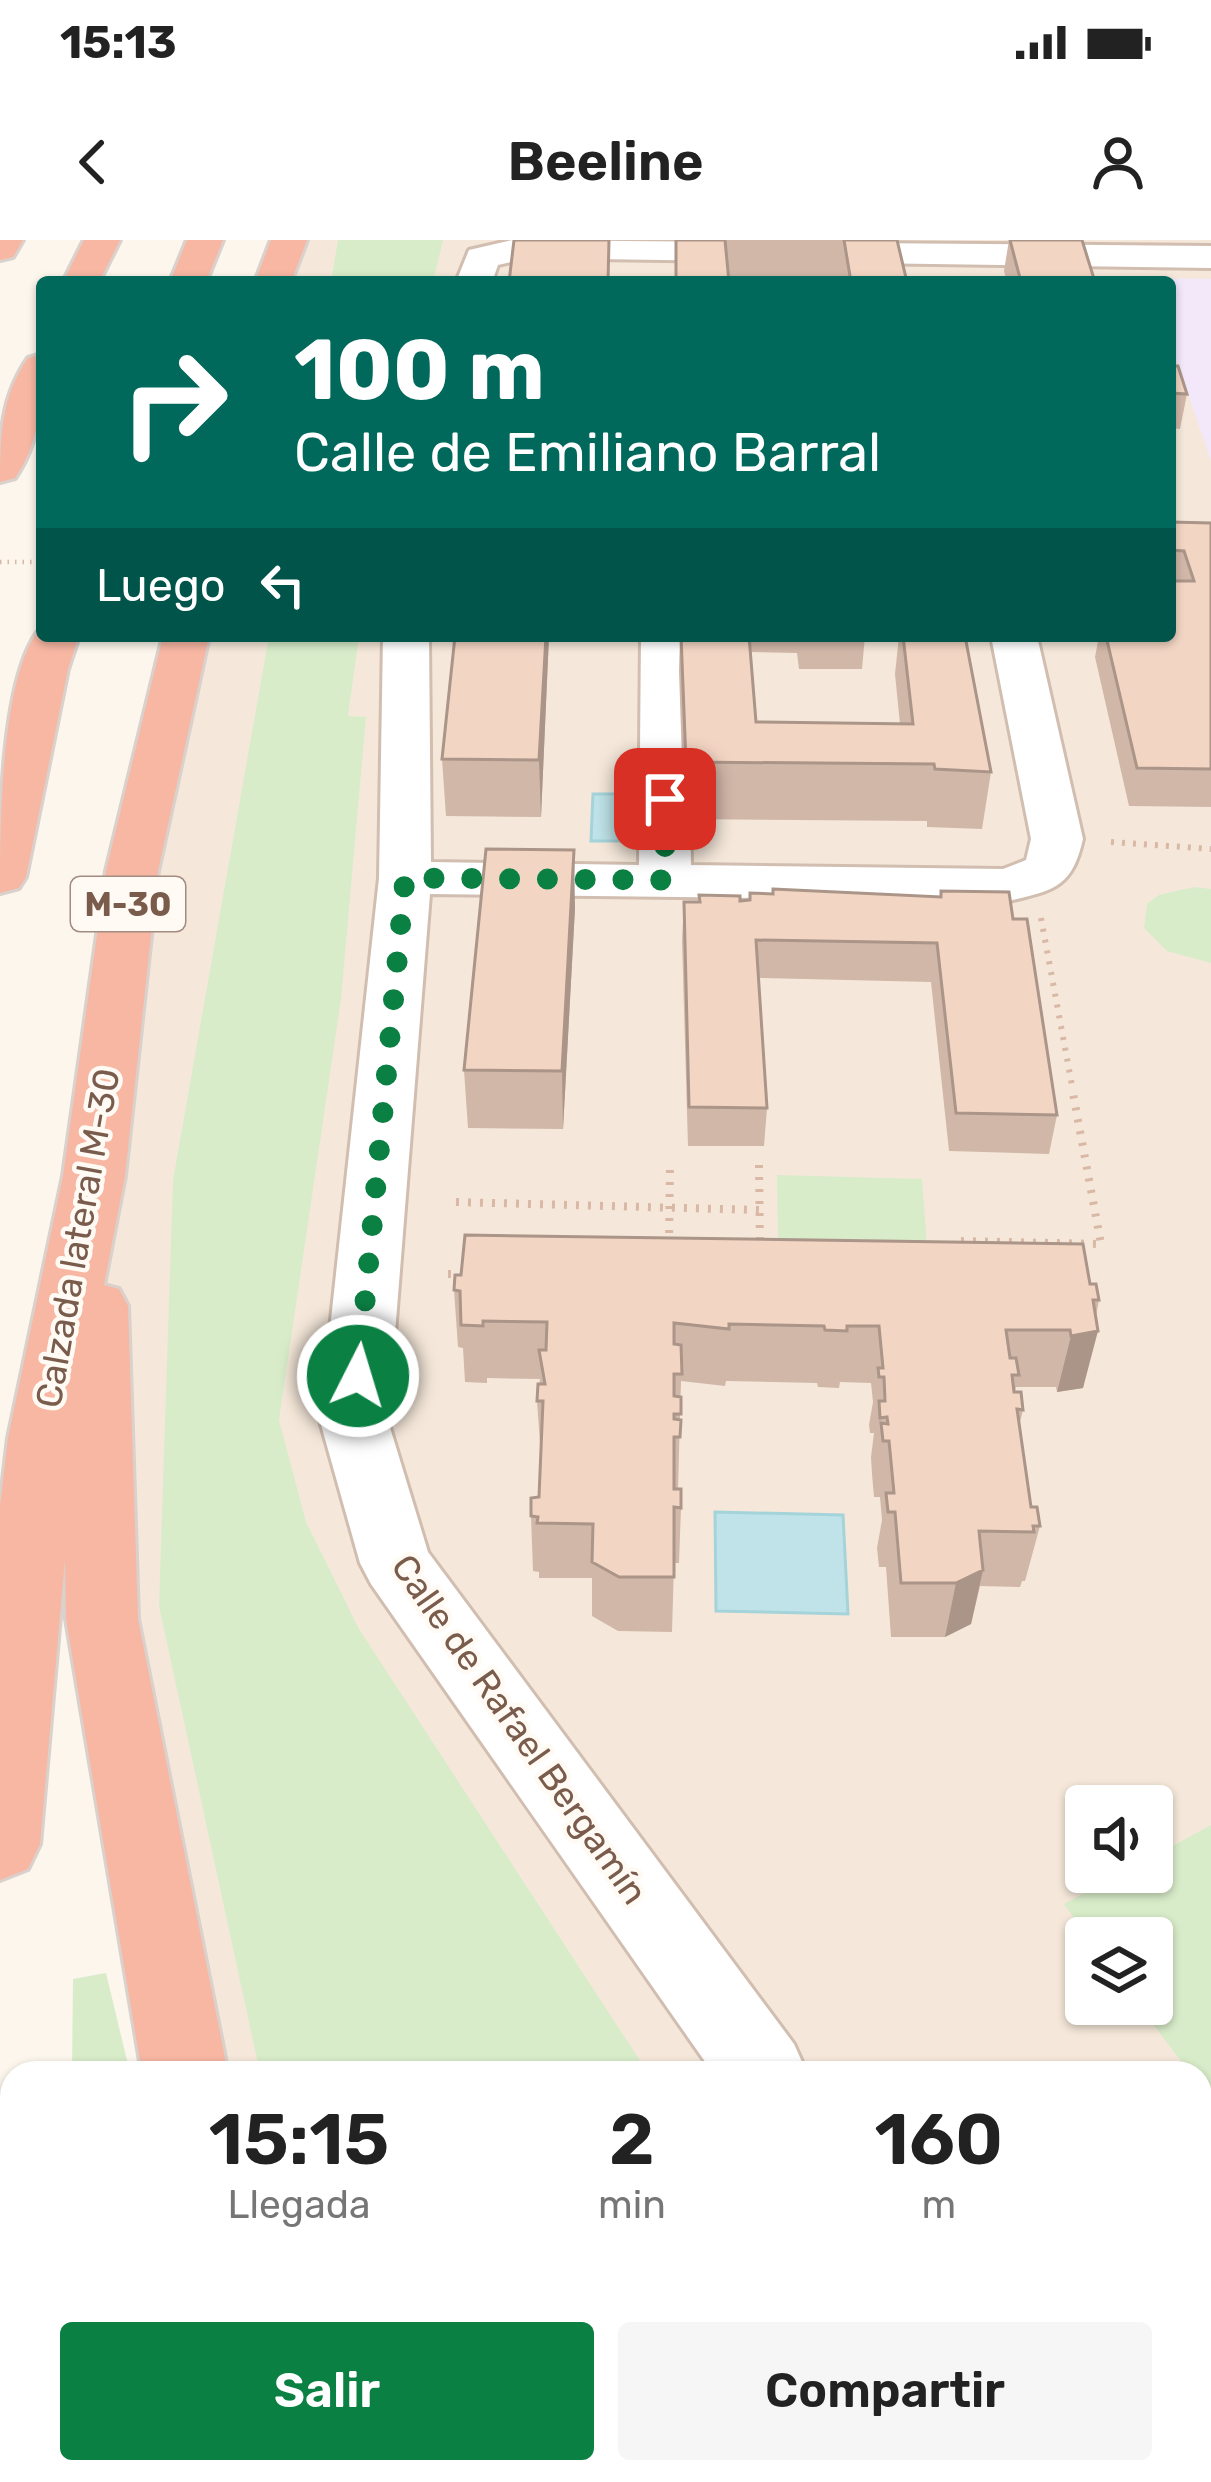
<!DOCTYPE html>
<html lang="es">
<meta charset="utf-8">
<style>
body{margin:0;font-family:Rubik,sans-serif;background:#f6f6f6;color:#222;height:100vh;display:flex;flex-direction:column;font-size:45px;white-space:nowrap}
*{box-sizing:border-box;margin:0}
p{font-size:39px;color:#767676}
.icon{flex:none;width:66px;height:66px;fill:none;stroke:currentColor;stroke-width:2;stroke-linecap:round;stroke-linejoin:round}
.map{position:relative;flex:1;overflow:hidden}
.details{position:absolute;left:0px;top:1821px;width:1212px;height:423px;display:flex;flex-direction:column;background:#fff;border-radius:36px 36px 0 0;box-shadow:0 3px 9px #0004}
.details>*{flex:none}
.guide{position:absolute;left:36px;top:36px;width:1140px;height:366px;border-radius:12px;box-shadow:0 3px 9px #0004;background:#00695c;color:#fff;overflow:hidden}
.fabs{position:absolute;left:1065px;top:1545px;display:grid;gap:24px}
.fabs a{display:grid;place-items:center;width:108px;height:108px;border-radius:12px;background:#fff;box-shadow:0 3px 9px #0004;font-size:60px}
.pin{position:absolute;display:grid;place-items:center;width:102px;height:102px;color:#fff;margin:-51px;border-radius:24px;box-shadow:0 6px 18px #0006}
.me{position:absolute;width:132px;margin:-66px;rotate:5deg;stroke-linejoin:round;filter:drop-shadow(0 0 9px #0008)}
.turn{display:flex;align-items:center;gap:42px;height:252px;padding:0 60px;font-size:54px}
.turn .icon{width:156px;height:156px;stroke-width:2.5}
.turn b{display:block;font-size:84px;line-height:102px}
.then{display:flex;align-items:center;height:114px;padding:0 60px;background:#0003;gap:24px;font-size:45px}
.eta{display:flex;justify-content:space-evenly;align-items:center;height:204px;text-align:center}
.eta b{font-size:72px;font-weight:600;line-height:84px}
.action{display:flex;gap:24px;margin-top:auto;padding:24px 60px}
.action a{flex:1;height:138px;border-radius:12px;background:#0b8043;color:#fff;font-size:48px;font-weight:600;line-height:138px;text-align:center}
.action a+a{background:#f6f6f6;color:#222}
.status{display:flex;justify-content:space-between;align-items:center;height:84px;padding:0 60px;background:#fff;direction:ltr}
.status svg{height:33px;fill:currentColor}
header{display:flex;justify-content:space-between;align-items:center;height:156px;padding:0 60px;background:#fff;font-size:54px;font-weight:600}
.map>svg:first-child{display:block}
.residential{fill:#f5e8da;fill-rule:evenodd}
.education{fill:#f3e8fa}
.green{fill:#d8ecc9}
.water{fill:#bfe3e8;stroke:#a5d3da;stroke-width:3}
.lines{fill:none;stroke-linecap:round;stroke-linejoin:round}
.minor-casing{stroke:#d1beb0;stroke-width:6}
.highway-casing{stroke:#dad1cd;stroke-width:6}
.path-far2{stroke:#d9b8a5;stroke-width:4.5;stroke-dasharray:1.5 6;stroke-linecap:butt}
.path-far1{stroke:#d9b8a5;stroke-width:6;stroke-dasharray:3 8;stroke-linecap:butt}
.path{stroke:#d9b8a5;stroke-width:8;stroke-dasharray:3 9;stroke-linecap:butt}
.minor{fill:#fff;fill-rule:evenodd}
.highway{fill:#f7b7a3;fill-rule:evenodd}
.wall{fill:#d1b7a8}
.shaded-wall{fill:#aa9588}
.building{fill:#f3d5c3;stroke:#aa9588;stroke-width:3}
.route{stroke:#0b8043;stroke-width:21;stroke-dasharray:0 37.8}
.labels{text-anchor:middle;stroke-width:9;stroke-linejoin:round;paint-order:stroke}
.shield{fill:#fffaf3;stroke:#a28b7f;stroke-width:3}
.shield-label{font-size:33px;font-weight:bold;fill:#7a5c4d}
.street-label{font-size:36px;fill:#7a5c4d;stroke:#fffaf3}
</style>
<div class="status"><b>15:13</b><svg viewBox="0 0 49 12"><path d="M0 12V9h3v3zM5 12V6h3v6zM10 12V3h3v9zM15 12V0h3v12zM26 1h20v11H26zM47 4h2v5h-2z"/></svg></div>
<header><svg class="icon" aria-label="back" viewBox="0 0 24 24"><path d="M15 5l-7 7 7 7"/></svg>Beeline<svg class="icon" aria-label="person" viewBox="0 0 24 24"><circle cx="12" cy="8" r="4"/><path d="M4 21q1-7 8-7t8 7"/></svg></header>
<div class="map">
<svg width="1211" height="2242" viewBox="0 0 1211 2242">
<rect width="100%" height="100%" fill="#fdf6ec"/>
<!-- residential -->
<path class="residential" d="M 289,0 L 1211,0 L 1211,2242 L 354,2242 L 348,2232 L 1200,2232 L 1200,1833 L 185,1833 L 102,1379 L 94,936 L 186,396 L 1170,396 L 1170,42 L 273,42 ZM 1086,1566 L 1152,1566 L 1152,1632 L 1086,1632 ZM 1086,1698 L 1152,1698 L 1152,1764 L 1086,1764 Z"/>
<!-- education -->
<polygon class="education" points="1149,38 1211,39 1211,221 1170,101 1170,42"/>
<!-- green -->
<g class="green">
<polygon points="338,0 443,0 433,42 331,42"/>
<polygon points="269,396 359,396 348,476 366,477 341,759 279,1180 306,1282 359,1389 648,1833 260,1833 159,1366 173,940"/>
<polygon points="1194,647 1211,649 1211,723 1167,711 1144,688 1147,664 1159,655"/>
<polygon points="777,935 922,939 927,1005 778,1001"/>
<polygon points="1211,1585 1211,1861 1200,1847 1200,1833 1190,1833 1138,1764 1152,1764 1152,1698 1089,1698 1064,1664 1124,1632 1152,1632 1152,1617"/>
<polygon points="106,1733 130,1833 72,1833 73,1739"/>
<polygon points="69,2232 247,2232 250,2242 69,2242"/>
<polygon points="456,2232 924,2232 931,2242 462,2242"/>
</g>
<!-- water -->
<g class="water">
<polygon points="593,554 635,554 634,601 591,601"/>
<polygon points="715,1272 843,1275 848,1374 716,1371"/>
</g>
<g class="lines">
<!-- minor casing -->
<g class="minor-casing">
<g id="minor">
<polygon points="512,0 1211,6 1211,28 528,18 498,25 492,42 456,42 469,10"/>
<path d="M 383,396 L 429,396 L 431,622 L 639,625 L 641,396 L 687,396 L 691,625 L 1003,629 L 1026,620 L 1031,599 L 991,396 L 1037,396 L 1083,599 C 1072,647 1055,650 1009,661 L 430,654 L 388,1181 L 428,1312 L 794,1804 L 807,1833 L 713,1833 L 371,1344 L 360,1323 L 320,1181 L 379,638 Z"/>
<polygon points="1004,2232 1103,2232 1107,2242 1008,2242"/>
</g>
</g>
<!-- highway casing -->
<g class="highway-casing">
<g id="highway">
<polygon points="0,0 23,0 13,17 0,20"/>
<polygon points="84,0 120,0 99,42 63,42"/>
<polygon points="187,0 223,0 206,42 170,42"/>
<polygon points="271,0 307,0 291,42 255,42"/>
<path d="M 42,114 C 42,159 41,200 15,238 L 0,242 C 0,196 1,157 28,118 Z"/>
<path d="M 42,386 L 42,396 L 79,396 L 68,429 L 26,637 L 19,648 L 0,653 C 0,587 0,433 42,386 Z"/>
<polygon points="163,396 209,396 158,631 125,936 104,1045 119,1049 128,1066 138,1379 228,1833 142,1833 66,1379 65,1319 40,1604 28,1629 0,1640 0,1266 8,1198 63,936 106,631"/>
<polygon points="300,2232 398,2232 402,2242 304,2242"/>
</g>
</g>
<!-- path-far2 -->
<polyline class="path-far2" points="0,322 42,322"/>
<!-- path-far1 -->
<g class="path-far1">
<polyline points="1111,602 1211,609"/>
<polyline points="1041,678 1073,851"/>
</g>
<!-- path -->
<g class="path">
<polyline points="759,925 760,1008"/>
<polyline points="456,962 759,970"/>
<polyline points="669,1005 670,922"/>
<polyline points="958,1009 957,1001 1101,1004 1072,848"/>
<polyline points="448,1034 471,1034"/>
</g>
<!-- minor -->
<use href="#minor" class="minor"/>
<!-- highway -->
<use href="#highway" class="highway"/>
</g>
<!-- wall -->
<g class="wall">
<polygon points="675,0 897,0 907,42 675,42"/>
<polygon points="1009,0 1095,42 1007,42 1004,31"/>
<polygon points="1170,126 1187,154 1180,189 1170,188"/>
<polygon points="1170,282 1211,283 1211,567 1129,566 1095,417 1099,396 1170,396"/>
<polygon points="549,396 541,577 446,576 442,519"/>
<polygon points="680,396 865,396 862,429 799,429 797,413 751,412 756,482 900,484 895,434 899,396 965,396 991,532 982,589 927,587 927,581 684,579 679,431"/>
<polygon points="941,651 1013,679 1057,875 1049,914 949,911 931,742 759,738 767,868 764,906 688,906 682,700 684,662 940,657"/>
<polygon points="575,668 563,889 468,888 464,830"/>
<polygon points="1090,1044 1099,1060 1083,1148 1057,1152 1056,1147 1016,1147 1015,1152 1023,1170 1019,1186 1031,1267 1040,1286 1025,1341 1022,1341 1020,1347 980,1346 971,1384 945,1397 891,1397 886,1327 879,1327 877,1308 882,1280 880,1257 874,1257 872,1234 871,1217 874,1193 870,1193 869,1185 873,1162 871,1143 840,1142 839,1148 818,1147 817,1143 726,1141 725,1146 681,1141 678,1249 681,1268 679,1323 674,1323 672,1392 618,1391 592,1376 592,1338 539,1338 539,1332 533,1331 531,1276 539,1257 541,1217 537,1161 540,1139 487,1138 487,1143 465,1142 463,1108 458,1107 454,1050"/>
</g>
<!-- shaded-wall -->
<g class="shaded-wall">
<polygon points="546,396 549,396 541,577 539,520"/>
<polygon points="574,610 575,668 563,889 562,831"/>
<polygon points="1098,1091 1083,1148 1057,1152 1071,1096"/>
<polygon points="983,1330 971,1384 945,1397 956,1343"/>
</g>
<!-- building -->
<g class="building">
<polygon points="514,0 609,0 608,42 509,42"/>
<polygon points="676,0 725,0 729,42 676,42"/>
<polygon points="844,0 897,0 907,42 851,42"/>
<polygon points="1010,0 1082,0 1095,42 1021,42"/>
<polygon points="1170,126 1178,126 1187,154 1170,153"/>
<polygon points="1170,282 1211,283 1211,529 1137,528 1106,396 1170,396 1170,341 1194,341 1184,311 1170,310"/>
<polygon points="455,396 546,396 539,520 442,519"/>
<polygon points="681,396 749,396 756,482 913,484 903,396 965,396 991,532 935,529 934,524 686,522"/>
<polygon points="486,609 574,610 562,831 464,830"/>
<polygon points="773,649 941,657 941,651 1009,652 1013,679 1027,679 1057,875 956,873 937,703 756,700 767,868 689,867 684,662 700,662 699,655 740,656 740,661 750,660 750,653 773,654"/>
<polygon points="465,995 1083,1004 1090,1044 1096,1044 1099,1060 1093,1060 1098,1091 1071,1096 1070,1090 1006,1090 1010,1118 1016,1118 1019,1135 1012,1135 1014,1152 1021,1152 1023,1170 1017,1169 1031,1267 1037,1267 1040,1286 1033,1286 1034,1292 979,1291 983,1330 956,1343 901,1343 895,1272 888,1272 886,1253 894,1253 889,1201 883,1201 881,1183 888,1184 887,1177 880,1178 879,1161 885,1161 884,1137 879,1137 878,1128 883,1128 879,1086 847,1086 847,1091 825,1090 824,1086 729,1084 729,1089 674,1083 674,1104 681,1105 682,1134 674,1134 674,1156 681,1157 681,1174 674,1174 674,1179 681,1180 680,1197 674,1197 674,1249 681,1249 681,1268 674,1267 674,1337 619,1337 592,1322 593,1284 537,1283 538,1277 531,1276 531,1258 539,1257 543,1161 537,1161 538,1144 545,1144 539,1110 546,1110 547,1082 483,1081 483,1086 461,1085 460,1051 454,1050 455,1035 461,1035"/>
</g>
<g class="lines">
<!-- route -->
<polyline class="route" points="358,1136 405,638 665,640 665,559"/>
</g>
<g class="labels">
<!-- shield labels -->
<rect class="shield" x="71" y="637" width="114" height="54" rx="9"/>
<g class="shield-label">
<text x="128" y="676">M-30</text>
</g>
<!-- street labels -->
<g class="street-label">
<text transform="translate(77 998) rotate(-80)" y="13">Calzada lateral M-30</text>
<text transform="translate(520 1489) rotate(55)" y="13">Calle de Rafael Bergamín</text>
</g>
</g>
</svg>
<div class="fabs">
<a><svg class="icon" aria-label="sound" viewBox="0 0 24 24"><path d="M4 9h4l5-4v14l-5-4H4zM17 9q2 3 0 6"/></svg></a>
<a><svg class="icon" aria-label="layers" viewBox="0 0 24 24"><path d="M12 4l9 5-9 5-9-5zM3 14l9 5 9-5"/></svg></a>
</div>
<div class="pin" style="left:665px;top:559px;background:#d93025"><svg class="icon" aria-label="arrive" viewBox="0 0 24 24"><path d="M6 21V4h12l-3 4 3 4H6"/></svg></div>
<svg class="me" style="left:358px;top:1136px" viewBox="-20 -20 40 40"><circle r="17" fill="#0b8043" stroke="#fff" stroke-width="3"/><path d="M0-11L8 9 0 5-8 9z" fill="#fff"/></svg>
<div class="guide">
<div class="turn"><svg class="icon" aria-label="right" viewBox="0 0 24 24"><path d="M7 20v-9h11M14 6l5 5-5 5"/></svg><div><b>100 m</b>Calle de Emiliano Barral</div></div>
<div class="then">Luego<svg class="icon" aria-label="left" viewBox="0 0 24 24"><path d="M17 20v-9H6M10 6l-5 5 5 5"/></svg></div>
</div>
<section class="details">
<div class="eta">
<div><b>15:15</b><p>Llegada</p></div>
<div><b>2</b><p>min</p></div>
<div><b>160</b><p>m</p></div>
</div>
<div class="action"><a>Salir</a><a>Compartir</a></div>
</section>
</div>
